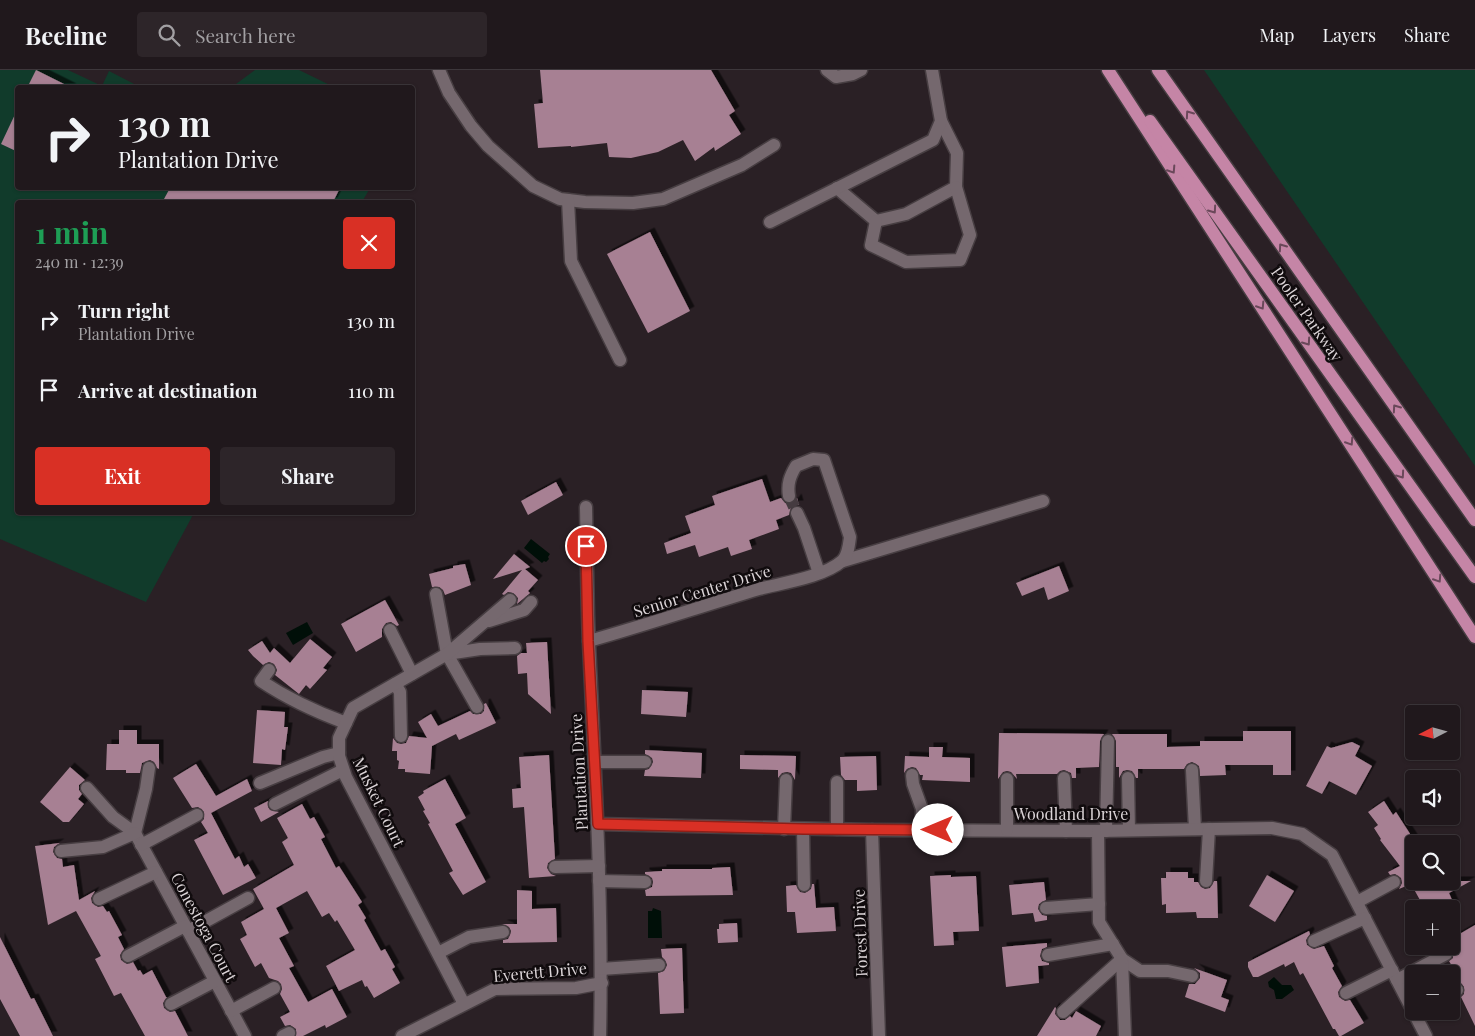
<!DOCTYPE html>
<meta charset="utf-8">
<style>
body{margin:0;font-family:"Playfair Display",serif;background:#2d2529;color:#f1f3f6;height:100vh;display:flex;flex-direction:column;font-size:19px;white-space:nowrap}
*{box-sizing:border-box;margin:0}
p{font-size:16px;color:#a2a0a3}
.icon{flex:none;width:28px;height:28px;fill:none;stroke:currentColor;stroke-width:2;stroke-linecap:round;stroke-linejoin:round}
.map{position:relative;flex:1;overflow:hidden}
.sheet{position:absolute;left:15px;top:130px;width:400px;height:315px;display:flex;flex-direction:column;background:#20181c;border-radius:5px;box-shadow:0 1px 4px #0004,0 0 0 1px #3d373b}
.sheet>*{flex:none}
.banner{position:absolute;left:15px;top:15px;width:400px;height:105px;border-radius:5px;box-shadow:0 1px 4px #0004,0 0 0 1px #3d373b;background:#20181c;color:#f1f3f6;overflow:hidden}
.needle{width:32px;rotate:264deg}
.fabs{position:absolute;left:1405px;top:635px;display:grid;gap:10px}
.fabs a{display:grid;place-items:center;width:55px;height:55px;border-radius:5px;background:#20181c;box-shadow:0 1px 4px #0004,0 0 0 1px #3d373b;font-size:25px}
.pin{position:absolute;display:grid;place-items:center;width:42px;height:42px;color:#fff;margin:-21px;border:2px solid #fff;border-radius:50%;box-shadow:0 1px 5px #0007}
.me{position:absolute;width:55px;margin:-28px;rotate:270deg;stroke-linejoin:round;filter:drop-shadow(0 0 4px #0008)}
.turn{display:flex;align-items:center;gap:18px;height:105px;padding:0 20px;font-size:22px}
.turn .icon{width:65px;height:65px;stroke-width:2.5}
.turn b{display:block;font-size:35px;line-height:42px}
.round{display:grid;place-items:center;flex:none;width:52px;height:52px;border-radius:5px;background:#2d2529}
.headline{display:flex;align-items:center;justify-content:space-between;height:85px;padding:0 20px}
h1{font-size:30px;font-weight:700;line-height:38px;color:#1e9e55}
.cta{display:flex;gap:10px;margin-top:auto;padding:10px 20px}
.cta a{flex:1;height:58px;border-radius:5px;background:#d93025;color:#fff;font-size:20px;font-weight:700;line-height:58px;text-align:center}
.cta a+a{background:#2d2529;color:#f1f3f6}
ul{padding:0;list-style:none}
li{display:flex;align-items:center;gap:15px;height:70px;padding:0 20px}
li div{flex:1}
li b{display:block;font-size:19px}
li em{font-style:normal}
header{display:flex;align-items:center;gap:30px;box-sizing:border-box;height:70px;padding:0 25px;background:#20181c;border-bottom:1px solid #3d373b}
header strong{font-size:24px}
nav{display:flex;gap:28px;margin-inline-start:auto;font-size:18px}
.search{width:350px;height:45px;background:#2d2529;display:flex;align-items:center;gap:12px;box-sizing:border-box;padding:0 18px;border-radius:5px;color:#a2a0a3;font-size:19px}
.map>svg:first-child{display:block}
.green{fill:#113b2b}
.water{fill:#000f08}
.building{fill:#a78093;filter:url(#shadow)}
.lines{fill:none;stroke-linecap:round;stroke-linejoin:round}
.minor-tunnel{stroke:#453b40;stroke-width:12;stroke-dasharray:12 6;stroke-linecap:butt}
.minor-casing{stroke:#473e42;stroke-width:15}
.major-casing{stroke:#473e42;stroke-width:15}
.minor{stroke:#75686e;stroke-width:12}
.major{stroke:#c585a6;stroke-width:12}
.oneway{stroke:#6a485a}
.route-casing{stroke:#8d1f18;stroke-width:12}
.route{stroke:#d93025;stroke-width:9}
.labels{text-anchor:middle;stroke-width:5;stroke-linejoin:round;paint-order:stroke}
.street-label{font-size:16px;fill:#dbd4d7;stroke:#100b0d}
</style>
<header>
<strong>Beeline</strong>
<div class="search"><svg class="icon" aria-label="search" viewBox="0 0 24 24"><circle cx="10" cy="10" r="6"/><path d="M15 15l6 6"/></svg>Search here</div>
<nav><a>Map</a><a>Layers</a><a>Share</a></nav>
</header>
<div class="map">
<svg width="1475" height="966" viewBox="0 0 1475 966">
<defs>
<filter id="shadow"><feDropShadow dx="4.5" dy="-4.5" stdDeviation="0" flood-color="#0009"/></filter>
</defs>
<rect width="100%" height="100%" fill="#2a2025"/>
<!-- green -->
<g class="green">
<polygon points="0,0 68,0 102,16 109,1 140,17 18,18 18,118 370,118 362,132 18,132 18,442 194,443 146,532 0,469"/>
<polygon points="255,0 299,0 334,17 226,17 236,14"/>
<polygon points="1204,0 1475,0 1475,396"/>
</g>
<!-- water -->
<g class="water">
<polygon points="531,469 550,484 548,487 549,489 546,492 544,491 542,493 524,478"/>
<polygon points="307,552 313,563 293,575 286,563"/>
<polygon points="653,838 661,841 662,868 648,868 648,841 652,841"/>
<polygon points="1274,907 1282,915 1291,915 1294,920 1282,929 1276,929 1274,920 1269,917 1268,912"/>
</g>
<!-- building -->
<g class="building">
<polygon points="36,0 72,18 27,18"/>
<polygon points="540,0 711,0 735,41 729,45 741,64 715,81 714,77 695,91 683,70 658,82 631,88 609,87 607,73 571,77 571,76 538,78 534,34 543,33"/>
<polygon points="18,38 18,82 1,74"/>
<polygon points="170,118 340,118 333,132 172,132 164,129"/>
<polygon points="650,162 690,241 648,263 607,184"/>
<polygon points="762,409 770,432 781,428 785,433 790,434 794,432 797,428 799,435 794,435 791,438 789,445 776,450 779,459 749,470 752,479 731,486 728,477 699,487 695,475 667,484 664,473 691,463 685,446 715,435 712,426"/>
<polygon points="556,412 563,425 528,445 521,431"/>
<polygon points="514,484 530,497 525,499 538,510 528,521 530,523 529,524 517,534 518,528 513,523 508,522 504,525 502,524 522,500 493,509"/>
<polygon points="465,494 471,515 445,525 443,520 439,517 432,517 429,504 453,498 453,496"/>
<polygon points="1059,496 1069,521 1048,530 1044,517 1022,526 1016,513"/>
<polygon points="385,530 399,555 397,556 391,552 386,553 382,559 382,567 356,582 341,554"/>
<polygon points="310,569 332,587 323,598 327,600 310,619 306,615 299,624 275,605 277,600 274,594 269,592 263,595 253,586 248,580 262,571 270,583 274,578 290,593"/>
<polygon points="547,572 551,644 528,624 527,603 518,604 517,586 521,583 527,583 526,573"/>
<polygon points="642,620 688,622 686,647 641,644"/>
<polygon points="486,633 496,653 459,670 456,664 432,676 430,704 405,702 405,699 398,699 399,691 397,690 397,681 392,681 393,668 397,673 401,674 406,673 409,666 427,668 418,652 431,644 438,656 470,641 473,644 481,644 484,641 484,634"/>
<polygon points="257,640 285,642 284,657 288,657 285,680 282,679 281,695 253,693"/>
<polygon points="119,660 137,660 137,674 159,674 159,699 157,698 154,692 150,690 142,693 140,703 126,703 126,700 106,700 107,674 119,674"/>
<polygon points="1243,661 1291,661 1291,705 1273,705 1273,695 1225,695 1226,705 1200,706 1199,696 1192,692 1187,694 1184,699 1138,699 1138,708 1136,708 1132,701 1127,700 1123,701 1119,708 1119,697 1116,697 1116,671 1112,664 1167,664 1167,677 1200,676 1200,671 1243,671"/>
<polygon points="999,663 1104,664 1100,671 1099,697 1076,698 1076,708 1072,708 1071,703 1064,700 1060,701 1057,704 1016,704 1017,709 1011,702 1007,701 1003,702 998,709"/>
<polygon points="1352,672 1360,676 1355,686 1372,696 1356,725 1329,711 1322,724 1306,716 1327,676 1331,678"/>
<polygon points="929,677 943,677 942,687 970,688 970,712 922,710 923,705 920,705 916,698 912,697 907,699 904,703 905,686 929,687"/>
<polygon points="645,680 702,683 701,708 644,706 645,700 649,699 653,692 652,688 645,684"/>
<polygon points="549,685 555,789 548,793 547,798 551,804 556,806 529,808 524,737 513,738 512,719 521,718 519,687"/>
<polygon points="740,685 796,686 795,710 791,703 787,702 782,703 778,708 778,700 740,699"/>
<polygon points="876,686 877,720 857,721 857,710 845,710 841,705 840,687"/>
<polygon points="196,694 216,726 247,709 252,721 211,743 235,789 239,786 244,797 248,794 256,808 223,825 194,770 208,763 201,752 204,749 204,742 198,737 192,738 173,708"/>
<polygon points="70,697 85,710 79,715 79,720 82,724 78,729 84,734 69,752 63,752 40,732"/>
<polygon points="445,709 466,748 455,754 486,812 463,825 449,803 453,801 428,754 430,753 423,741 425,740 418,727 424,723 423,721"/>
<polygon points="268,731 268,737 270,740 279,742 261,752 254,738"/>
<polygon points="1384,731 1393,745 1396,742 1414,770 1414,811 1471,811 1449,823 1456,839 1425,839 1411,814 1399,819 1402,813 1401,808 1395,804 1390,805 1388,802 1400,796 1380,770 1381,769 1374,758 1378,755 1368,742"/>
<polygon points="302,734 310,749 314,747 325,767 321,769 336,798 339,796 362,832 358,835 366,848 364,850 381,881 385,879 395,897 392,899 400,913 374,928 367,916 365,917 362,910 339,921 326,896 355,880 337,850 335,852 329,843 322,847 307,821 276,838 289,863 279,868 294,896 289,898 308,932 332,919 347,947 326,958 325,955 303,966 296,966 296,959 290,955 285,956 280,947 290,942 280,924 282,919 281,914 278,911 269,908 261,893 255,897 240,869 247,865 241,852 264,839 253,819 294,795 282,772 288,768 277,748"/>
<polygon points="60,773 54,777 53,782 57,788 62,789 63,797 74,795 79,830 95,821 91,828 92,833 98,837 103,836 107,842 109,841 122,865 118,867 124,879 120,885 121,890 127,894 133,892 138,901 140,900 143,905 152,900 166,927 167,927 163,933 164,938 170,942 175,941 188,966 145,966 121,923 114,926 95,889 101,886 76,841 48,855 35,776"/>
<polygon points="730,797 733,825 646,826 645,820 652,817 653,812 652,808 645,804 645,802 662,801 662,799 712,799 712,798"/>
<polygon points="1166,802 1188,802 1188,808 1194,808 1194,812 1198,812 1201,817 1205,819 1210,818 1214,811 1217,811 1218,848 1197,848 1196,842 1166,843 1166,834 1162,835 1161,808 1166,808"/>
<polygon points="951,805 951,807 976,806 979,861 953,862 954,875 934,876 930,806"/>
<polygon points="1267,805 1294,821 1275,852 1249,836"/>
<polygon points="1044,812 1046,830 1039,834 1038,839 1042,845 1047,846 1047,850 1035,852 1033,843 1012,845 1009,815"/>
<polygon points="812,814 814,814 816,838 834,837 836,861 797,863 795,842 787,842 786,816 796,815 800,822 805,823 811,819"/>
<polygon points="517,820 532,821 532,839 556,838 557,872 503,873 503,870 508,869 510,865 511,861 509,857 502,854 517,854"/>
<polygon points="737,853 738,872 718,873 717,859 719,859 719,854"/>
<polygon points="1475,855 1475,956 1461,927 1464,924 1464,917 1461,913 1454,913 1453,911 1459,908 1449,891 1453,888 1453,881 1448,876 1451,876 1451,869"/>
<polygon points="1309,861 1310,864 1306,870 1307,875 1314,879 1324,876 1334,896 1332,898 1342,916 1338,922 1339,927 1345,931 1350,930 1364,953 1341,966 1339,966 1335,959 1333,959 1303,903 1300,905 1294,892 1285,897 1284,894 1258,907 1253,907 1248,897 1248,892"/>
<polygon points="0,867 31,929 34,928 53,966 20,966 0,929"/>
<polygon points="1047,873 1047,877 1042,879 1040,886 1042,891 1049,893 1049,895 1038,896 1039,913 1006,917 1002,877"/>
<polygon points="682,878 684,943 660,944 658,903 664,901 667,895 665,890 662,887 661,879"/>
<polygon points="1194,898 1227,910 1221,927 1229,930 1225,942 1185,927 1189,914 1195,914 1200,908 1200,903"/>
<polygon points="1055,937 1056,938 1055,944 1060,950 1065,950 1070,946 1072,948 1076,941 1101,956 1096,966 1037,966"/>
</g>
<g class="lines">
<!-- minor-tunnel -->
<polyline class="minor-tunnel" points="789,426 797,443"/>
<!-- minor casing -->
<g class="minor-casing">
<g id="minor">
<polyline points="439,0 449,23 471,56 488,76 533,116 560,129 585,132 633,133 663,129 742,95 774,75"/>
<polyline points="827,0 836,7 853,4 861,0"/>
<polyline points="837,118 876,151 906,144 956,117 957,83 941,51"/>
<polyline points="568,130 571,191 620,290"/>
<polyline points="876,151 871,175 906,192 960,190 970,165 956,117"/>
<polyline points="770,152 933,70 941,51 932,0"/>
<path d="M 586,437 C 587,483 587,528 589,573 C 595,704 603,835 600,966"/>
<polyline points="797,443 804,458 819,503"/>
<polyline points="843,491 1043,431"/>
<polyline points="436,524 447,584 477,637"/>
<polyline points="489,551 524,540 531,532"/>
<polyline points="390,560 412,604"/>
<path d="M 589,571 C 646,555 702,536 759,519 C 782,513 824,507 842,491 C 848,486 849,475 850,467 L 824,390 L 813,389 L 796,396 C 790,406 787,414 789,426"/>
<polyline points="447,584 480,579 515,578"/>
<path d="M 269,600 L 261,611 C 288,629 316,642 346,653"/>
<polyline points="395,614 400,622 401,666"/>
<polyline points="595,692 645,692"/>
<polyline points="1192,700 1195,759"/>
<polyline points="912,705 913,714 922,739 921,760"/>
<polyline points="1064,708 1066,761"/>
<polyline points="1128,708 1129,760"/>
<polyline points="837,712 837,759"/>
<polyline points="260,713 323,687 339,683"/>
<polyline points="87,718 113,747 135,763 245,966"/>
<polyline points="275,734 343,700"/>
<polyline points="598,754 872,760 1098,761 1272,758 1302,764 1332,785 1426,966"/>
<polyline points="784,759 786,710"/>
<polyline points="803,759 804,815"/>
<polyline points="872,760 879,966"/>
<polyline points="1007,760 1007,709"/>
<polyline points="1098,761 1099,852 1122,889 1140,901 1168,901 1192,906"/>
<polyline points="1106,761 1108,671"/>
<polyline points="135,763 146,719 149,698"/>
<polyline points="141,775 197,745"/>
<polyline points="61,781 103,777 135,763"/>
<polyline points="555,797 599,796"/>
<polyline points="599,811 645,812"/>
<polyline points="1206,811 1209,759"/>
<polyline points="99,829 156,802"/>
<polyline points="1357,832 1394,812"/>
<polyline points="1046,838 1099,834"/>
<polyline points="188,861 248,828"/>
<polyline points="1314,871 1365,848"/>
<polyline points="438,883 469,867 503,862"/>
<polyline points="1048,885 1113,874"/>
<polyline points="128,886 185,856"/>
<polyline points="1122,889 1125,966"/>
<polyline points="601,899 659,895"/>
<polyline points="1397,910 1446,884"/>
<polyline points="1346,923 1392,900"/>
<polyline points="1451,923 1457,920"/>
<polyline points="171,934 215,911"/>
<polyline points="464,934 346,707 339,686 339,668 353,638 447,584 510,530"/>
<polyline points="231,941 274,918"/>
<polyline points="1063,942 1122,889"/>
<polyline points="283,966 289,963"/>
<polyline points="402,966 495,919 576,918 602,913"/>
</g>
</g>
<!-- major casing -->
<g class="major-casing">
<g id="major">
<polyline points="1108,0 1475,567"/>
<polyline points="1158,0 1475,450"/>
<polyline points="1150,51 1475,507"/>
</g>
</g>
<!-- minor -->
<use href="#minor" class="minor"/>
<!-- major -->
<use href="#major" class="major"/>
</g>
<!-- one-way arrows -->
<defs><path id="oneway-chevron" d="M-2-3.5L2.5 0L-2 3.5" fill="none" stroke-width="1.6" stroke-linecap="round" stroke-linejoin="round" transform="scale(1.25)"/></defs>
<g class="oneway">
<use href="#oneway-chevron" transform="translate(1189 44) rotate(-125)"/>
<use href="#oneway-chevron" transform="translate(1172 100) rotate(57)"/>
<use href="#oneway-chevron" transform="translate(1213 140) rotate(55)"/>
<use href="#oneway-chevron" transform="translate(1282 177) rotate(-125)"/>
<use href="#oneway-chevron" transform="translate(1261 236) rotate(57)"/>
<use href="#oneway-chevron" transform="translate(1307 272) rotate(55)"/>
<use href="#oneway-chevron" transform="translate(1396 338) rotate(-125)"/>
<use href="#oneway-chevron" transform="translate(1350 372) rotate(57)"/>
<use href="#oneway-chevron" transform="translate(1401 405) rotate(55)"/>
<use href="#oneway-chevron" transform="translate(1438 509) rotate(57)"/>
</g>
<g class="lines">
<!-- route casing -->
<g class="route-casing">
<polyline id="route" points="586,476 588,571 598,754 804,759 938,760"/>
</g>
<!-- route -->
<use href="#route" class="route"/>
</g>
<g class="labels">
<!-- street labels -->
<g class="street-label">
<text transform="translate(1307 244) rotate(55)" y="6">Pooler Parkway</text>
<text transform="translate(702 521) rotate(-17)" y="6">Senior Center Drive</text>
<text transform="translate(579 702) rotate(-93)" y="6">Plantation Drive</text>
<text transform="translate(379 732) rotate(64)" y="6">Musket Court</text>
<text x="1071" y="750">Woodland Drive</text>
<text transform="translate(204 857) rotate(62)" y="6">Conestoga Court</text>
<text transform="translate(860 863) rotate(-92)" y="6">Forest Drive</text>
<text transform="translate(540 902) rotate(-5)" y="6">Everett Drive</text>
</g>
</g>
</svg>
<div class="fabs">
<a><svg class="needle" viewBox="-14 -14 28 28"><path d="M0-13l5 13h-10z" fill="#e53935"/><path d="M0 13l5-13h-10z" fill="#a2a0a3"/></svg></a>
<a><svg class="icon" aria-label="sound" viewBox="0 0 24 24"><path d="M4 9h4l5-4v14l-5-4H4zM17 9q2 3 0 6"/></svg></a>
<a><svg class="icon" aria-label="search" viewBox="0 0 24 24"><circle cx="10" cy="10" r="6"/><path d="M15 15l6 6"/></svg></a>
<a>+</a>
<a>−</a>
</div>
<div class="pin" style="left:586px;top:476px;background:#d93025"><svg class="icon" aria-label="arrive" viewBox="0 0 24 24"><path d="M6 21V4h12l-3 4 3 4H6"/></svg></div>
<svg class="me" style="left:938px;top:760px" viewBox="-20 -20 40 40"><circle r="19" fill="#fff"/><path d="M0-13L10 11 0 6-10 11z" fill="#d93025"/></svg>
<div class="banner">
<div class="turn"><svg class="icon" aria-label="right" viewBox="0 0 24 24"><path d="M7 20v-9h11M14 6l5 5-5 5"/></svg><div><b>130 m</b>Plantation Drive</div></div>
</div>
<section class="sheet">
<div class="headline"><div><h1>1 min</h1><p>240 m · 12:39</p></div><a class="round" style="background:#d93025;color:#fff"><svg class="icon" aria-label="close" viewBox="0 0 24 24"><path d="M6 6l12 12M18 6L6 18"/></svg></a></div>
<ul>
<li><svg class="icon" aria-label="right" viewBox="0 0 24 24"><path d="M7 20v-9h11M14 6l5 5-5 5"/></svg><div><b>Turn right</b><p>Plantation Drive</p></div><em>130 m</em></li>
<li><svg class="icon" aria-label="arrive" viewBox="0 0 24 24"><path d="M6 21V4h12l-3 4 3 4H6"/></svg><div><b>Arrive at destination</b></div><em>110 m</em></li>
</ul>
<div class="cta"><a>Exit</a><a>Share</a></div>
</section>
</div>
